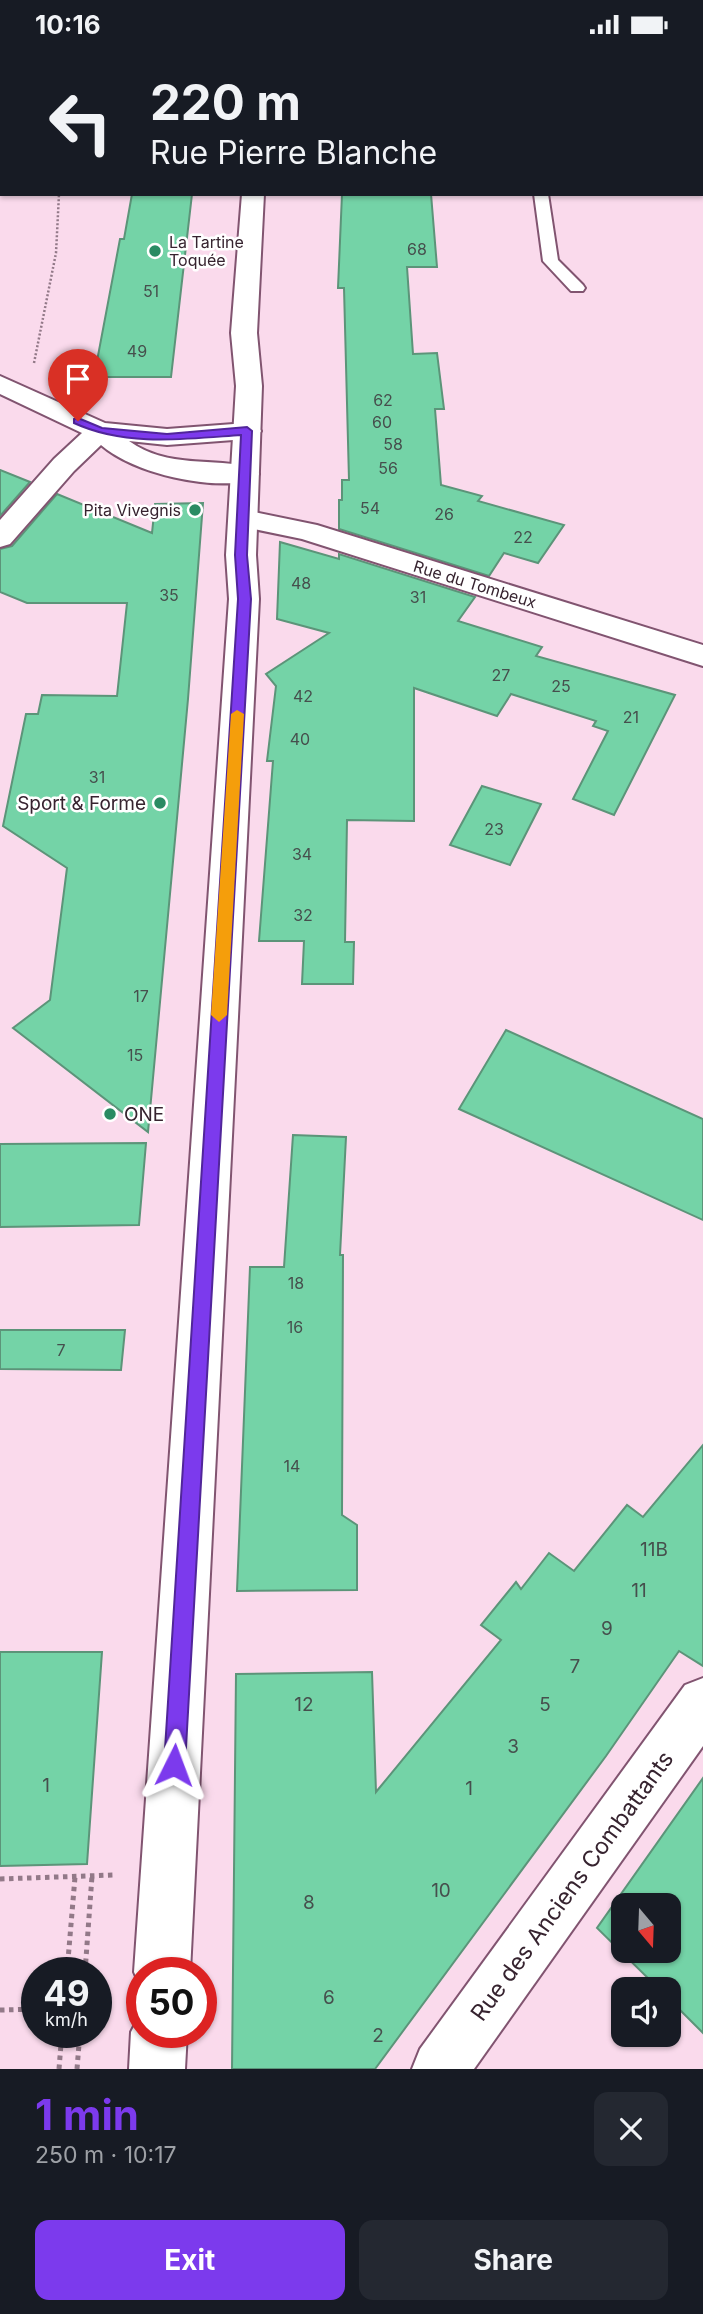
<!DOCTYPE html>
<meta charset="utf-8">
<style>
body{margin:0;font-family:Inter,sans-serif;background:#242831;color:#f1f3f6;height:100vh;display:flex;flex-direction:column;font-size:26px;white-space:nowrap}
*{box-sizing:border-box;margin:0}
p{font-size:23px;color:#9ea1a6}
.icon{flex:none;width:38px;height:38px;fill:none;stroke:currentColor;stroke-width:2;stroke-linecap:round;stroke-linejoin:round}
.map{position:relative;height:2020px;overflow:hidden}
.sheet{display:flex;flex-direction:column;background:#171b24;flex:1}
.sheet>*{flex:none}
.top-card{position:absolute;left:0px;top:0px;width:704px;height:147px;box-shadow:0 2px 5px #0004;background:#171b24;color:#f1f3f6;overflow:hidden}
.needle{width:46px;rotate:161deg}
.fabs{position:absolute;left:611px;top:1844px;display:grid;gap:14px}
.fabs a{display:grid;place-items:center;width:70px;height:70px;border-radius:14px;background:#171b24;box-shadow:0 2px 5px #0004;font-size:35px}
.speed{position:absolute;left:21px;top:1908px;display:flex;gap:14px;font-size:35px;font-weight:700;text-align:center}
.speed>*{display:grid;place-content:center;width:91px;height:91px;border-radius:50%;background:#171b24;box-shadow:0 2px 5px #0004;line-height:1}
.speed small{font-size:18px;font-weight:400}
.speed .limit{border:10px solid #d22;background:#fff;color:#111}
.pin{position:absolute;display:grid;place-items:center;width:60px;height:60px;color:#fff;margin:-72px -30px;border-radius:50% 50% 50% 0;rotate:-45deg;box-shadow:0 0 7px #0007}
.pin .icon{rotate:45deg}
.me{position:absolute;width:77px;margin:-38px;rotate:3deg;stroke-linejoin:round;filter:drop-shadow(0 0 5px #0008)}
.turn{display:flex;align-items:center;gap:24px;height:147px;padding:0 35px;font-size:32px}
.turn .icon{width:91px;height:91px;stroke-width:2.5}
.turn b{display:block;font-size:49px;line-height:60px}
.round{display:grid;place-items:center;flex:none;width:74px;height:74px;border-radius:14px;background:#242831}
.headline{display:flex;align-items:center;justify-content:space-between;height:119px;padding:0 35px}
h1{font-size:42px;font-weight:700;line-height:52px;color:#7c3aed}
.action{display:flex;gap:14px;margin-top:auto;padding:14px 35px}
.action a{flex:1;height:80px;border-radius:14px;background:#7c3aed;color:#fff;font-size:28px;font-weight:700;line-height:80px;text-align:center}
.action a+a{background:#242831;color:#f1f3f6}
.status{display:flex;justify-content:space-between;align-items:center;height:49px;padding:0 35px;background:#171b24;direction:ltr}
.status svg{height:19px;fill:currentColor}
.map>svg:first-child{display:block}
.building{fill:#74d3a7;stroke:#5c9479;stroke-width:2;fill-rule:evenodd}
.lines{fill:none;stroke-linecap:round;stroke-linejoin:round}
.service-casing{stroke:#815470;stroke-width:4}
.minor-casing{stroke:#815470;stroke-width:4}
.secondary-casing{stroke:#815470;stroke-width:4}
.path-far1{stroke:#927988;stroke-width:2.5;stroke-dasharray:2 2;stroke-linecap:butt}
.path{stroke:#927988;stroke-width:5;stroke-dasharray:4.5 4.5;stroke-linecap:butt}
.service{fill:#fff;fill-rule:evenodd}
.minor{fill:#fff;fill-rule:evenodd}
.secondary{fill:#fff;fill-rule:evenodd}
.route{fill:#7c3aed;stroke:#51269a;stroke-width:2}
.slow{fill:#f59e0b}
.poi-dot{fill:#2a8b63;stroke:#fff;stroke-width:2.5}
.labels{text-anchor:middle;stroke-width:5;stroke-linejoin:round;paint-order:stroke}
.far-poi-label{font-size:16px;fill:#36232f;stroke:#fff;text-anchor:start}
.number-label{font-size:16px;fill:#464f4d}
.far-street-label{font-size:16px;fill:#36232f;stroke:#fff}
.poi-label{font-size:19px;fill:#36232f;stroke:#fff;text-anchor:end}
.near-number-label{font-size:19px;fill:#464f4d}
.near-street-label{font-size:23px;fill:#36232f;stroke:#fff}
</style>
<div class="status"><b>10:16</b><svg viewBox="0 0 49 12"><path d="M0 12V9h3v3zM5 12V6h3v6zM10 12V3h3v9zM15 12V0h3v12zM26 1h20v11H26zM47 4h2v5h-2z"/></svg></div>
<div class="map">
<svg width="703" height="2020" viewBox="0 0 703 2020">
<rect width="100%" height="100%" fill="#fadaec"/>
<!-- building -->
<g class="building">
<polygon points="132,145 192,145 171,328 94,328 120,190 124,190"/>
<polygon points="342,145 431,145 437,218 407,218 413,305 437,304 444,360 435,360 441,436 482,447 478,452 564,476 538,514 504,504 489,527 339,480 339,451 342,451 342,431 349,431 344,239 338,239"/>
<polygon points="0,421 30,433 0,467"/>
<polygon points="57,445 152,484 155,455 203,454 188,650 148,1083 13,979 50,951 67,819 3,777 26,665 38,665 42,646 117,647 127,554 27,554 0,543 0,500 12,497"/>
<polygon points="280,493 339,510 339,505 475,548 458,572 542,598 536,607 675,646 614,766 573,750 608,682 593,677 596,672 511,645 497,667 414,639 414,772 347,771 345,893 354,893 353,935 302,935 304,892 259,892 273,712 267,712 276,637 266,625 329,584 277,570"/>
<polygon points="482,737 541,755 510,816 450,796"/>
<polygon points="506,981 703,1070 703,1171 459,1060"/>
<polygon points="293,1086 346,1088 340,1206 343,1206 342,1466 357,1476 357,1541 237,1542 250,1218 284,1218"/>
<polygon points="146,1094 139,1176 0,1178 0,1095"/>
<polygon points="0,1281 125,1281 121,1321 0,1320"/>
<polygon points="703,1396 703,1617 679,1602 606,1707 375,2020 232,2020 236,1625 372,1623 376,1743 501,1591 481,1576 516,1533 521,1540 549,1504 574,1522 627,1456 643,1468"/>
<polygon points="0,1603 102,1603 87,1815 0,1817"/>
<path d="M 703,1729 L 703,1984 L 668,1949 L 668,1941 L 660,1941 L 597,1879 ZM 623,1857 L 668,1857 L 668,1902 L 623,1902 Z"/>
</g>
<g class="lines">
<!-- service casing -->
<g class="service-casing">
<g id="service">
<polygon points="512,0 524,0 525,2 512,2"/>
<polygon points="534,145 548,145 558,211 583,236 585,239 583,242 571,242 543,212"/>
</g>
</g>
<!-- minor casing -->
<g class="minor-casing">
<g id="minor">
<rect x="0" y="107" width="2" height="14"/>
<path d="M 0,327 L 105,374 L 167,380 L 247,374 L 257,376 L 261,382 L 257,388 L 247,390 L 167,396 L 129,392 C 168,420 212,408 255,419 L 259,425 L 255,431 C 211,442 135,425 101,396 L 74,422 L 10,495 L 0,498 L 0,471 L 54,410 L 82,384 L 0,345 Z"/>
<polygon points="244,461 317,476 703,596 703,617 302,490 234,476 230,470 234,464"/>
<polygon points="703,1629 703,1697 474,2020 412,2020 420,2000 685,1636"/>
</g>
</g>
<!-- secondary casing -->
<g class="secondary-casing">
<g id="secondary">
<rect x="259" y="0" width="20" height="2"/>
<polygon points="242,145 264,145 257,284 262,337 256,506 259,550 190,1923 142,1923 142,1941 134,1923 229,550 226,506 236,337 231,284"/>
<polygon points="142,1962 142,1983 187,1983 185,2020 129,2020 131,1983"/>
</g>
</g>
<!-- path-far1 -->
<polyline class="path-far1" points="34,314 56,204 59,145"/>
<!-- path -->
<g class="path">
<polyline points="0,1830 114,1826"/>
<polyline points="67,1923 75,1828"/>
<polyline points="85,1923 92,1827"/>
<polyline points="0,1961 37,1960"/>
<polyline points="59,2020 62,1983"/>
<polyline points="77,2020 80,1983"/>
</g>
<!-- service -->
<use href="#service" class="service"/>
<!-- minor -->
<use href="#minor" class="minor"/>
<!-- secondary -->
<use href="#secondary" class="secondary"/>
</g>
<!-- route -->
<path class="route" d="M 78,369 L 102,379 L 167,385 L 247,378 L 252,382 L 247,506 L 251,550 L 185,1716 L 182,1723 L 174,1726 L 167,1723 L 164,1716 L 238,550 L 235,506 L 241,386 C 185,390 126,398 74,374 L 74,370 Z"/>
<!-- slow -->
<polygon class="slow" points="237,661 244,665 227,966 219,973 211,966 231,665"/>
<!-- markers -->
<g class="poi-dot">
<circle cx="155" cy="202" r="7"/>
<circle cx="195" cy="461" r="7"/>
<circle cx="160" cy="754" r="7"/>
<circle cx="110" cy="1065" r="7"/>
</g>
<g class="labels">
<!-- far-poi labels -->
<g class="far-poi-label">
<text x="169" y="199">La Tartine<tspan x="169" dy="18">Toquée</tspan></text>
<text x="181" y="467" text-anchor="end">Pita Vivegnis</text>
</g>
<!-- number labels -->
<g class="number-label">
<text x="417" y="206">68</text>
<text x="151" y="248">51</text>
<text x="137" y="308">49</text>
<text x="383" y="357">62</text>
<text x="382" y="379">60</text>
<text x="393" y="401">58</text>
<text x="388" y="425">56</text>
<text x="370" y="465">54</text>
<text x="444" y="471">26</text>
<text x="523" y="494">22</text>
<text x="301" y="540">48</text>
<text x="169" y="552">35</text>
<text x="418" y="554">31</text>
<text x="501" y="632">27</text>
<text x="561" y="643">25</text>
<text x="303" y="653">42</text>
<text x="631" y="674">21</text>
<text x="300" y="696">40</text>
<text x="97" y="734">31</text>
<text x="494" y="786">23</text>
<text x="302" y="811">34</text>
<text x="303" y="872">32</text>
<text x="141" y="953">17</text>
<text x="135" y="1012">15</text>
<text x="296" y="1240">18</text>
<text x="295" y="1284">16</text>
<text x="61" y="1307">7</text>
<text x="292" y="1423">14</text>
</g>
<!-- far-street labels -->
<g class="far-street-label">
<text transform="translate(475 535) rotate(17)" y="6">Rue du Tombeux</text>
</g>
<!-- poi labels -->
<g class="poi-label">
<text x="146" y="761">Sport &amp; Forme</text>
<text x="124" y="1072" text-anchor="start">ONE</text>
</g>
<!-- near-number labels -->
<g class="near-number-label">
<text x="654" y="1507">11B</text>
<text x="639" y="1548">11</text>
<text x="607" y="1586">9</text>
<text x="575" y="1624">7</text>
<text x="304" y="1662">12</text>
<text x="545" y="1662">5</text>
<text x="513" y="1704">3</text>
<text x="46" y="1743">1</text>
<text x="469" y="1746">1</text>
<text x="441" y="1848">10</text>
<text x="309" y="1860">8</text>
<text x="329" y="1955">6</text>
<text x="378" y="1993">2</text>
</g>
<!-- near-street labels -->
<g class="near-street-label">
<text transform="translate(572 1837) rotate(-54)" y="8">Rue des Anciens Combattants</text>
</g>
</g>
</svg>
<div class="fabs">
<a><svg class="needle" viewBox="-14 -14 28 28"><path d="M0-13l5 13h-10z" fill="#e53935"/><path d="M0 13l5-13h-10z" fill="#9ea1a6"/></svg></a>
<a><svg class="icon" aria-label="sound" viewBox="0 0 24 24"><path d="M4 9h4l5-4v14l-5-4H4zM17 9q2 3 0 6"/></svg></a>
</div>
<div class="speed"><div>49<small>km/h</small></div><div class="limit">50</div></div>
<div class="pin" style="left:78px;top:372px;background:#d93025"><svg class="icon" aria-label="arrive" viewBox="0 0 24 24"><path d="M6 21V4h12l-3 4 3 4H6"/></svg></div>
<svg class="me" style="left:174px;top:1716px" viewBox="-20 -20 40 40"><path d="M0-17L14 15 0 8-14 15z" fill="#7c3aed" stroke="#fff" stroke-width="4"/></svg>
<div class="top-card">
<div class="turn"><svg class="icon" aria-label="left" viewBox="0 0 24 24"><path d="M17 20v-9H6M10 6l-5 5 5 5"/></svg><div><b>220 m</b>Rue Pierre Blanche</div></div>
</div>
</div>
<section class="sheet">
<div class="headline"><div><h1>1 min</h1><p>250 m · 10:17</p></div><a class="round"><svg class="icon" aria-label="close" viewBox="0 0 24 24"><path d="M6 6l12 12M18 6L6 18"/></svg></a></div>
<div class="action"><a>Exit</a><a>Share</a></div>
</section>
